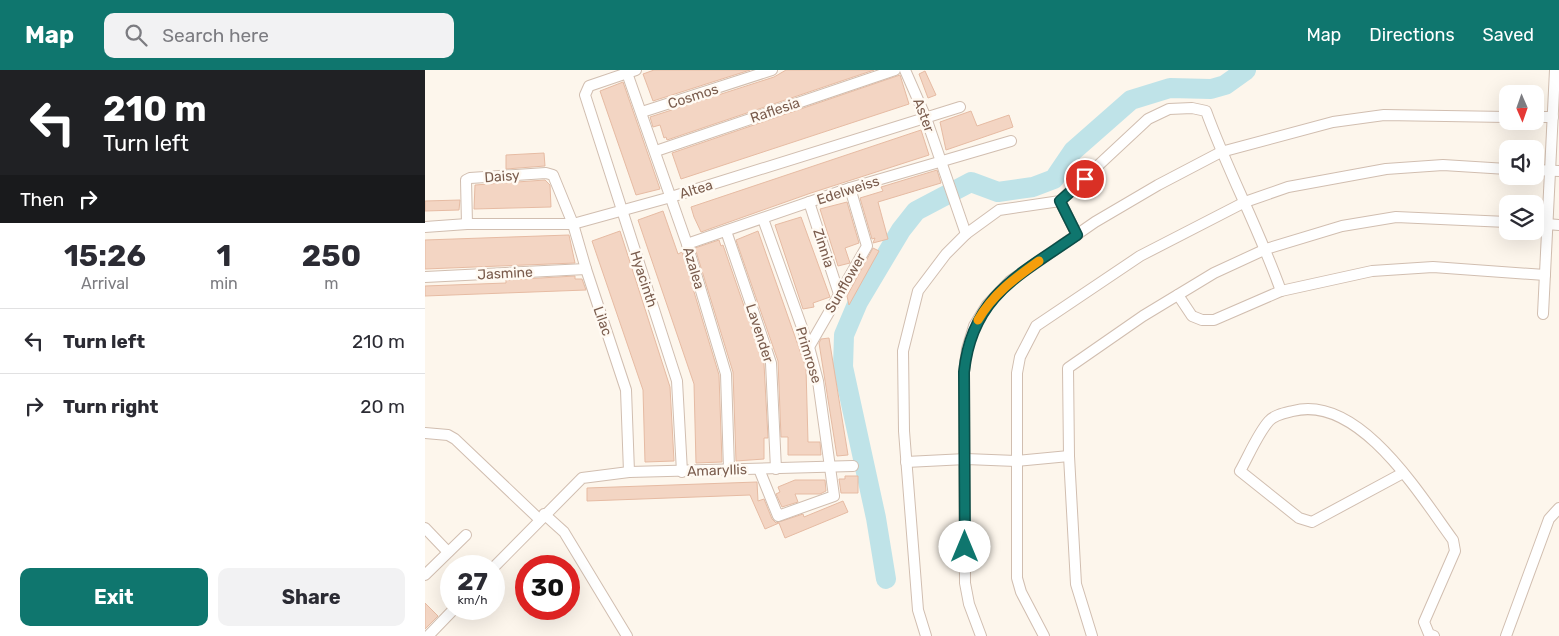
<!DOCTYPE html>
<style>
body{margin:0;font-family:Rubik,sans-serif;background:#f2f2f3;color:#2b2b33;height:100vh;display:flex;flex-direction:column;font-size:19px;white-space:nowrap}
*{box-sizing:border-box;margin:0}
p{font-size:16px;color:#7c7c81}
.icon{flex:none;width:28px;height:28px;fill:none;stroke:currentColor;stroke-width:2;stroke-linecap:round;stroke-linejoin:round}
.map{position:relative;flex:1;overflow:hidden}
.drawer{display:flex;flex-direction:column;background:#fff;width:425px}
.drawer>*{flex:none}
.top-card{background:#202124;color:#fff;overflow:hidden}
.needle{width:32px;rotate:178deg}
.buttons{position:absolute;left:1074px;top:15px;display:grid;gap:10px}
.buttons a{display:grid;place-items:center;width:45px;height:45px;border-radius:10px;background:#fff;box-shadow:0 5px 20px #0002;font-size:25px}
.speed{position:absolute;left:15px;top:485px;display:flex;gap:10px;font-size:25px;font-weight:700;text-align:center}
.speed>*{display:grid;place-content:center;width:65px;height:65px;border-radius:50%;background:#fff;box-shadow:0 5px 20px #0002;line-height:1}
.speed small{font-size:12px;font-weight:400}
.speed .limit{border:8px solid #d22;background:#fff;color:#111}
.pin{position:absolute;display:grid;place-items:center;width:42px;height:42px;color:#fff;margin:-21px;border:2px solid #fff;border-radius:50%;box-shadow:0 1px 5px #0007}
.me{position:absolute;width:55px;margin:-28px;rotate:0deg;stroke-linejoin:round;filter:drop-shadow(0 0 4px #0008)}
.turn{display:flex;align-items:center;gap:18px;height:105px;padding:0 20px;font-size:22px}
.turn .icon{width:65px;height:65px;stroke-width:2.5}
.turn b{display:block;font-size:35px;line-height:42px}
.then{display:flex;align-items:center;height:48px;padding:0 20px;background:#0003;gap:10px;font-size:19px}
.eta{display:flex;justify-content:space-evenly;align-items:center;height:85px;text-align:center}
.eta b{font-size:30px;font-weight:700;line-height:35px}
.action{display:flex;gap:10px;margin-top:auto;padding:10px 20px}
.action a{flex:1;height:58px;border-radius:10px;background:#0f766e;color:#fff;font-size:20px;font-weight:700;line-height:58px;text-align:center}
.action a+a{background:#f2f2f3;color:#2b2b33}
ul{padding:0;list-style:none}
li{display:flex;align-items:center;gap:15px;height:65px;padding:0 20px;border-top:1px solid #e1e1e2}
li div{flex:1}
li b{display:block;font-size:19px}
li em{font-style:normal}
header{display:flex;align-items:center;gap:30px;box-sizing:border-box;height:70px;padding:0 25px;background:#0f766e;color:#fff}
header strong{font-size:24px}
nav{display:flex;gap:28px;margin-inline-start:auto;font-size:18px}
.search{width:350px;height:45px;background:#f2f2f3;display:flex;align-items:center;gap:12px;box-sizing:border-box;padding:0 18px;border-radius:10px;color:#7c7c81;font-size:19px}
main{display:flex;flex:1;min-height:0}
.map>svg:first-child{display:block}
.lines{fill:none;stroke-linecap:round;stroke-linejoin:round}
.river{stroke:#bfe3e8;stroke-width:20}
.building{fill:#f3d5c3;stroke:#e6bba3}
.street-casing{stroke:#d1beb0;stroke-width:12}
.street{stroke:#fff;stroke-width:10}
.route-casing{stroke:#0a4d48;stroke-width:12}
.route{stroke:#0f766e;stroke-width:9}
.slow{stroke:#f59e0b;stroke-width:9}
.labels{text-anchor:middle;stroke-width:5;stroke-linejoin:round;paint-order:stroke}
.street-label{font-size:14px;fill:#7a5c4d;stroke:#fffaf3}
</style>
<header>
<strong>Map</strong>
<div class="search"><svg class="icon" aria-label="search" viewBox="0 0 24 24"><circle cx="10" cy="10" r="6"/><path d="M15 15l6 6"/></svg>Search here</div>
<nav><a>Map</a><a>Directions</a><a>Saved</a></nav>
</header>
<main>
<section class="drawer">
<div class="top-card">
<div class="turn"><svg class="icon" aria-label="left" viewBox="0 0 24 24"><path d="M17 20v-9H6M10 6l-5 5 5 5"/></svg><div><b>210 m</b>Turn left</div></div>
<div class="then">Then<svg class="icon" aria-label="right" viewBox="0 0 24 24"><path d="M7 20v-9h11M14 6l5 5-5 5"/></svg></div>
</div>
<div class="eta">
<div><b>15:26</b><p>Arrival</p></div>
<div><b>1</b><p>min</p></div>
<div><b>250</b><p>m</p></div>
</div>
<ul>
<li><svg class="icon" aria-label="left" viewBox="0 0 24 24"><path d="M17 20v-9H6M10 6l-5 5 5 5"/></svg><div><b>Turn left</b></div><em>210 m</em></li>
<li><svg class="icon" aria-label="right" viewBox="0 0 24 24"><path d="M7 20v-9h11M14 6l5 5-5 5"/></svg><div><b>Turn right</b></div><em>20 m</em></li>
</ul>
<div class="action"><a>Exit</a><a>Share</a></div>
</section>
<div class="map">
<svg width="1134" height="566" viewBox="0 0 1134 566">
<rect width="100%" height="100%" fill="#fdf6ec"/>
<g class="lines">
<!-- river -->
<polyline class="river" points="461,509 451,448 418,297 419,265 433,232 476,160 491,141 546,112 573,122 608,117 629,109 648,81 706,30 745,18 786,19 800,15 821,0"/>
</g>
<!-- building -->
<g class="building">
<polygon points="229,0 325,0 228,31 218,4"/>
<polygon points="361,0 449,0 242,70 241,67 239,68 235,55 228,57 225,47 349,7"/>
<polygon points="500,1 511,25 503,28 494,4"/>
<polygon points="475,5 484,34 256,109 247,83"/>
<polygon points="198,12 235,119 211,125 175,21"/>
<polygon points="546,41 552,56 584,45 588,57 521,80 515,52"/>
<polygon points="496,60 504,85 386,123 276,162 269,147 266,137"/>
<polygon points="119,83 120,96 81,99 81,85"/>
<polygon points="512,100 516,113 453,132 463,169 448,173 450,168 447,169 435,128 458,121 456,117"/>
<polygon points="120,110 125,115 126,137 49,139 50,115"/>
<polygon points="35,130 34,140 0,141 0,131"/>
<polygon points="422,132 434,173 420,178 425,193 413,196 395,139"/>
<polygon points="238,141 253,184 257,182 294,305 297,392 271,393 269,314 213,150"/>
<polygon points="376,147 405,227 388,233 389,237 378,239 350,155"/>
<polygon points="195,161 245,317 249,391 220,392 218,320 167,171"/>
<polygon points="333,161 381,298 383,372 395,372 396,385 363,385 363,367 356,367 353,291 311,170"/>
<polygon points="144,165 150,193 0,199 0,170"/>
<polygon points="294,170 296,176 298,175 339,294 343,368 339,368 339,389 311,391 308,302 270,178"/>
<polygon points="448,178 454,181 424,235 422,226"/>
<polygon points="150,206 150,209 157,209 161,220 0,226 0,216 81,213 81,210"/>
<polygon points="404,268 423,385 412,386 394,273 396,269"/>
<polygon points="420,406 433,406 433,423 416,423 414,409 420,409"/>
<polygon points="370,410 400,410 401,421 395,424 370,424 373,432 357,437 351,424 355,422 353,417"/>
<polygon points="332,412 333,431 339,429 347,449 351,453 378,444 379,447 418,431 423,442 360,468 354,453 340,459 325,425 162,431 162,418"/>
<polygon points="0,533 13,546 0,559"/>
</g>
<g class="lines">
<!-- street casing -->
<g class="street-casing">
<g id="street">
<polyline points="211,0 164,16 160,25 252,311 257,402"/>
<polyline points="480,0 501,48 541,164"/>
<polyline points="202,3 262,174 301,304 304,399"/>
<polyline points="217,42 347,0"/>
<polyline points="1110,47 1128,47"/>
<polyline points="231,81 470,0"/>
<polyline points="1110,100 1134,101"/>
<polyline points="635,131 652,165"/>
<polyline points="384,132 414,224"/>
<polyline points="1110,153 1134,155"/>
<polyline points="42,154 41,110 45,108 121,103 128,105 148,154 161,199 201,320 204,402"/>
<polyline points="0,157 42,154 148,154 246,127 535,37"/>
<polyline points="301,161 346,293 351,399"/>
<polyline points="262,174 425,118 586,71"/>
<polyline points="0,207 161,199"/>
<polyline points="753,225 767,246 777,250 789,250 856,221 947,201 1008,197 1120,205"/>
<polyline points="1118,244 1130,0"/>
<polyline points="384,277 442,176 425,118"/>
<polyline points="0,363 23,365 30,369 114,449"/>
<polyline points="481,392 541,389 591,391 644,386"/>
<polyline points="334,399 353,446 409,426 393,311 384,277 338,149"/>
<path d="M 978,403 L 887,452 L 874,448 L 815,401 C 823,387 833,363 844,351 C 849,345 860,343 868,341 C 934,324 995,425 1028,470 L 1030,481 L 999,552 L 1004,564 L 1009,566"/>
<polyline points="119,444 139,462 202,566"/>
<polyline points="0,458 23,482"/>
<polyline points="69,497 157,408 204,402 428,396"/>
<polyline points="0,505 41,465"/>
<polyline points="3,566 29,539"/>
<path d="M 501,566 L 493,540 L 479,361 L 478,281 L 493,221 L 521,184 L 541,164 L 574,140 L 635,131 L 723,49 L 744,39 L 767,38 L 781,41 C 803,102 834,159 856,221"/>
<polyline points="556,566 544,534 540,513 539,302 542,279 549,256 562,235 585,211 670,152 733,115 796,82 908,52 959,45 1082,47"/>
<polyline points="619,566 596,522 592,508 592,303 595,287 611,256 715,186 820,132 863,117 961,99 1018,95 1082,99"/>
<polyline points="667,566 651,514 644,386 643,298 718,246 789,203 841,179 917,156 971,147 1082,152"/>
<polyline points="1081,566 1124,449 1134,438"/>
</g>
</g>
<!-- street -->
<use href="#street" class="street"/>
</g>
<g class="lines">
<!-- route casing -->
<g class="route-casing">
<path id="route" d="M 540,477 L 539,302 C 547,226 594,205 652,165 L 635,131 L 660,109"/>
</g>
<!-- route -->
<use href="#route" class="route"/>
<!-- slow -->
<path class="slow" d="M 553,250 C 568,224 590,208 614,191"/>
</g>
<g class="labels">
<!-- street labels -->
<g class="street-label">
<text transform="translate(268 26) rotate(-18)" y="5">Cosmos</text>
<text transform="translate(350 40) rotate(-19)" y="5">Raflesia</text>
<text transform="translate(499 45) rotate(69)" y="5">Aster</text>
<text transform="translate(77 106) rotate(-4)" y="5">Daisy</text>
<text transform="translate(271 119) rotate(-17)" y="5">Altea</text>
<text transform="translate(423 120) rotate(-18)" y="5">Edelweiss</text>
<text transform="translate(399 178) rotate(72)" y="5">Zinnia</text>
<text transform="translate(269 198) rotate(73)" y="5">Azalea</text>
<text transform="translate(80 203) rotate(-3)" y="5">Jasmine</text>
<text transform="translate(219 209) rotate(72)" y="5">Hyacinth</text>
<text transform="translate(420 213) rotate(-60)" y="5">Sunflower</text>
<text transform="translate(178 251) rotate(71)" y="5">Lilac</text>
<text transform="translate(335 263) rotate(72)" y="5">Lavender</text>
<text transform="translate(384 285) rotate(73)" y="5">Primrose</text>
<text transform="translate(292 400) rotate(-2)" y="5">Amaryllis</text>
</g>
</g>
</svg>
<div class="buttons">
<a><svg class="needle" viewBox="-14 -14 28 28"><path d="M0-13l5 13h-10z" fill="#e53935"/><path d="M0 13l5-13h-10z" fill="#7c7c81"/></svg></a>
<a><svg class="icon" aria-label="sound" viewBox="0 0 24 24"><path d="M4 9h4l5-4v14l-5-4H4zM17 9q2 3 0 6"/></svg></a>
<a><svg class="icon" aria-label="layers" viewBox="0 0 24 24"><path d="M12 4l9 5-9 5-9-5zM3 14l9 5 9-5"/></svg></a>
</div>
<div class="speed"><div>27<small>km/h</small></div><div class="limit">30</div></div>
<div class="pin" style="left:660px;top:109px;background:#d93025"><svg class="icon" aria-label="arrive" viewBox="0 0 24 24"><path d="M6 21V4h12l-3 4 3 4H6"/></svg></div>
<svg class="me" style="left:540px;top:477px" viewBox="-20 -20 40 40"><circle r="19" fill="#fff"/><path d="M0-13L10 11 0 6-10 11z" fill="#0f766e"/></svg>
</div>
</main>
